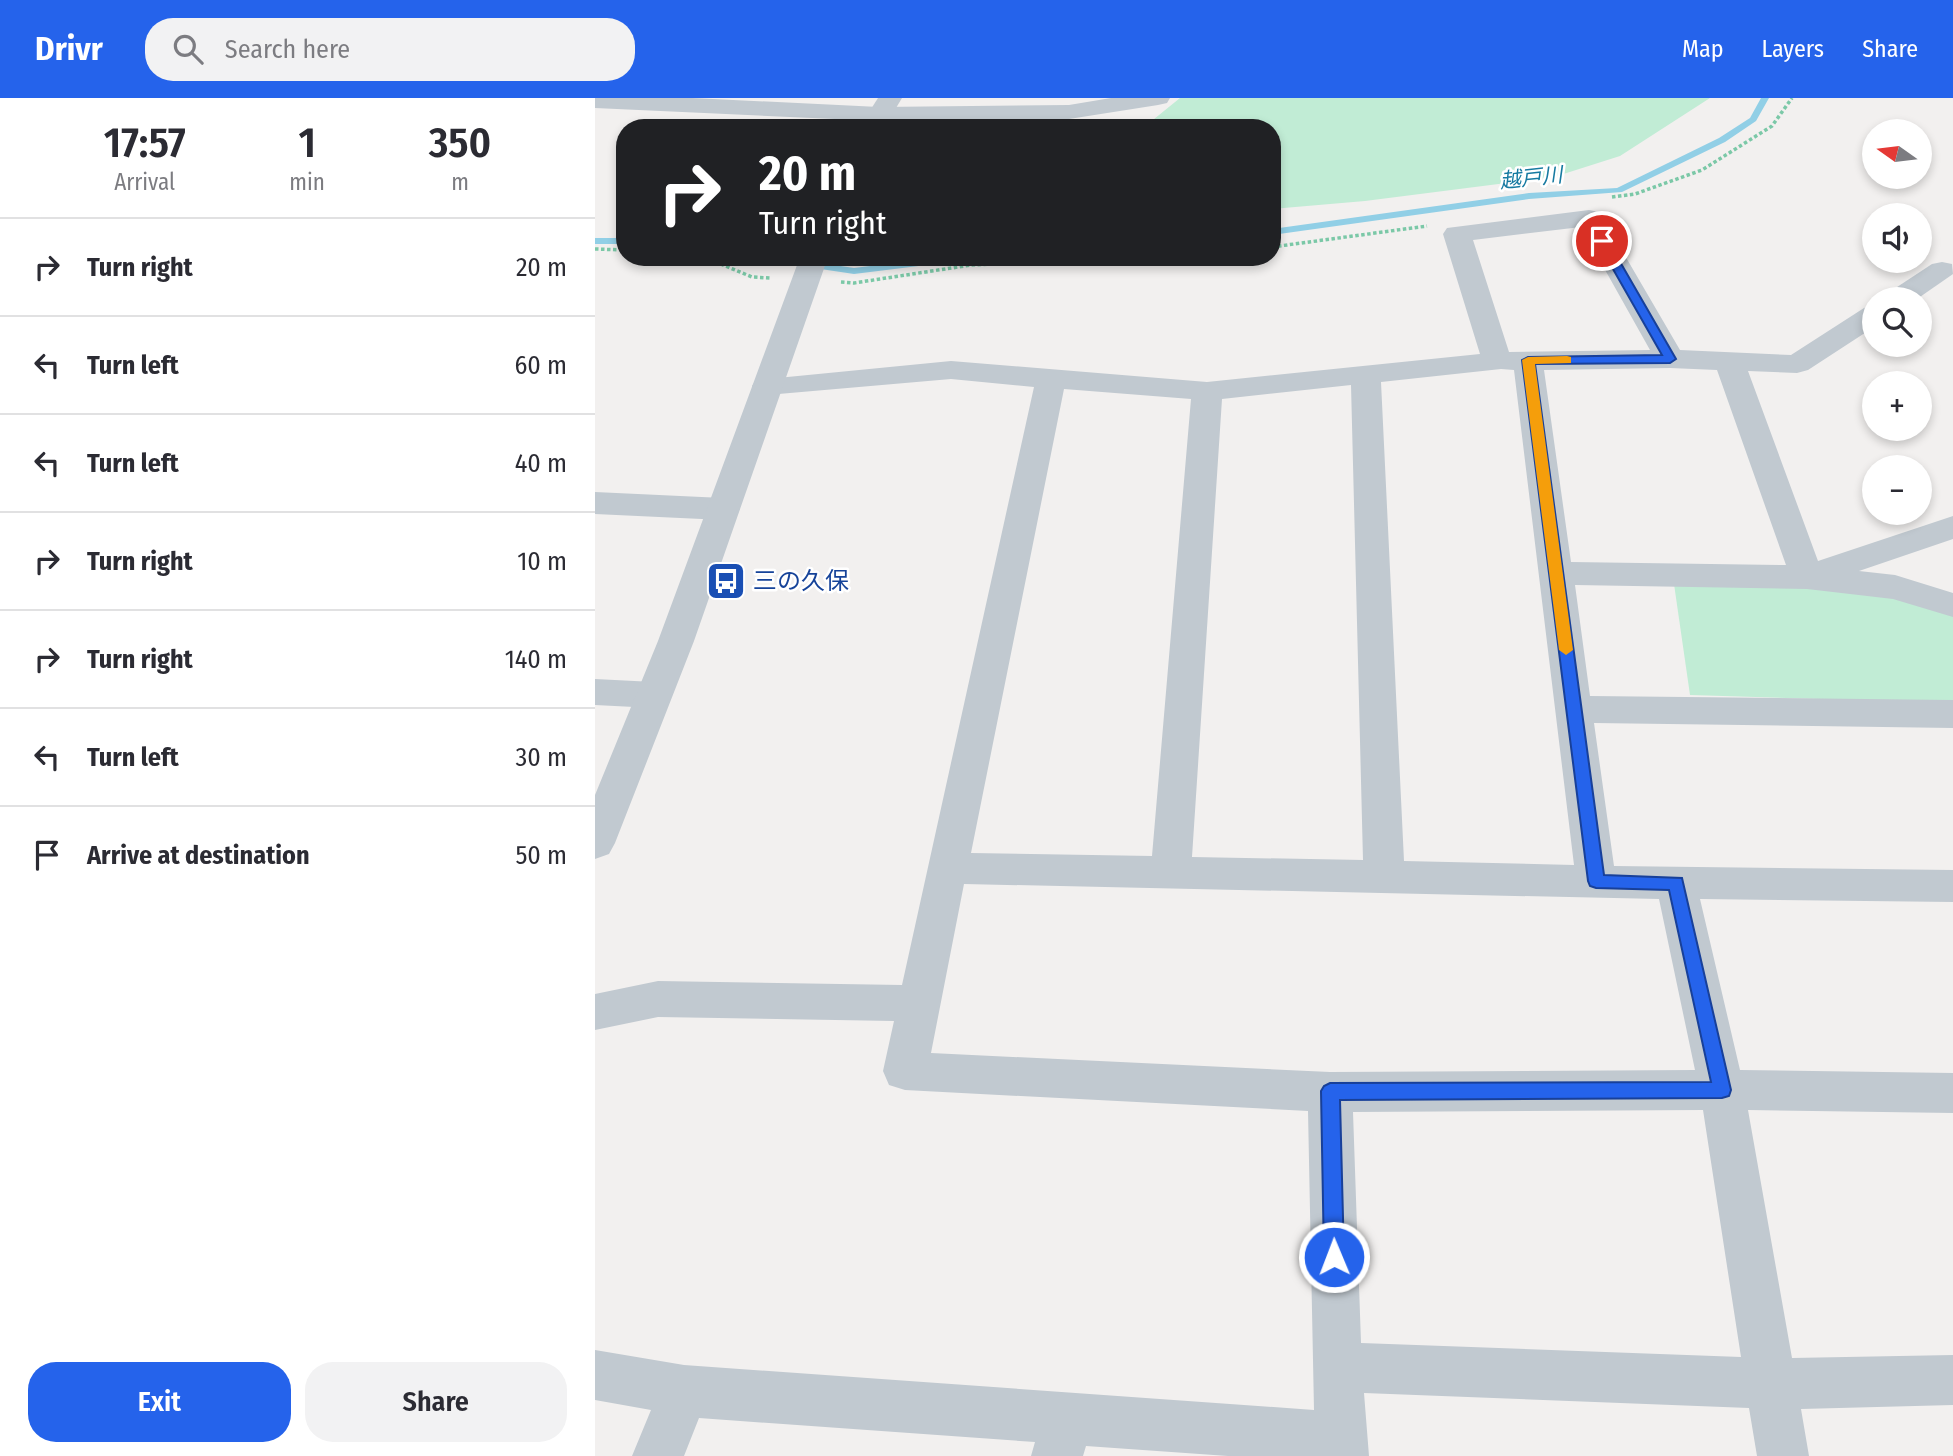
<!DOCTYPE html>
<meta charset="utf-8">
<style>
body{margin:0;font-family:"Fira Sans Condensed","Noto Sans JP",sans-serif;background:#f2f2f3;color:#2b2b33;height:100vh;display:flex;flex-direction:column;font-size:26px;white-space:nowrap}
*{box-sizing:border-box;margin:0}
p{font-size:23px;color:#7c7c81}
.icon{flex:none;width:38px;height:38px;fill:none;stroke:currentColor;stroke-width:2;stroke-linecap:round;stroke-linejoin:round}
.map{position:relative;flex:1;overflow:hidden}
.sheet{display:flex;flex-direction:column;background:#fff;width:595px}
.sheet>*{flex:none}
.top-card{position:absolute;left:21px;top:21px;width:665px;height:147px;border-radius:28px;box-shadow:0 4px 10px #0003;background:#202124;color:#fff;overflow:hidden}
.needle{width:46px;rotate:284deg}
.controls{position:absolute;left:1267px;top:21px;display:grid;gap:14px}
.controls a{display:grid;place-items:center;width:70px;height:70px;border-radius:50%;background:#fff;box-shadow:0 4px 10px #0003;font-size:35px}
.pin{position:absolute;display:grid;place-items:center;width:60px;height:60px;color:#fff;margin:-30px;border:4px solid #fff;border-radius:50%;box-shadow:0 2px 7px #0007}
.me{position:absolute;width:77px;margin:-38px;rotate:359deg;stroke-linejoin:round;filter:drop-shadow(0 0 5px #0008)}
.turn{display:flex;align-items:center;gap:24px;height:147px;padding:0 28px;font-size:32px}
.turn .icon{width:91px;height:91px;stroke-width:2.5}
.turn b{display:block;font-size:49px;line-height:60px}
.eta{display:flex;justify-content:space-evenly;align-items:center;height:119px;text-align:center}
.eta b{font-size:42px;font-weight:600;line-height:49px}
.primary-button{display:flex;gap:14px;margin-top:auto;padding:14px 28px}
.primary-button a{flex:1;height:80px;border-radius:28px;background:#2563eb;color:#fff;font-size:28px;font-weight:600;line-height:80px;text-align:center}
.primary-button a+a{background:#f2f2f3;color:#2b2b33}
ul{padding:0;list-style:none}
li{display:flex;align-items:center;gap:21px;height:98px;padding:0 28px;border-top:2px solid #e1e1e2}
li div{flex:1}
li b{display:block;font-size:26px}
li em{font-style:normal}
header{display:flex;align-items:center;gap:42px;box-sizing:border-box;height:98px;padding:0 35px;background:#2563eb;color:#fff}
header strong{font-size:33px}
nav{display:flex;gap:38px;margin-inline-start:auto;font-size:24px}
.search{width:490px;height:63px;background:#f2f2f3;display:flex;align-items:center;gap:18px;box-sizing:border-box;padding:0 24px;border-radius:28px;color:#7c7c81;font-size:26px}
main{display:flex;flex:1;min-height:0}
.map>svg:first-child{display:block}
.green{fill:#c1ecd5}
.lines{fill:none;stroke-linecap:round;stroke-linejoin:round}
.stream{fill:#91cfe6;fill-rule:evenodd}
.path{stroke:#7bc8a7;stroke-width:3.5;stroke-dasharray:3.5 2.5;stroke-linecap:butt}
.minor{fill:#c1c9d0;fill-rule:evenodd}
.tertiary{fill:#c1c9d0;fill-rule:evenodd}
.route{fill:#2563eb;stroke:#184099;stroke-width:2}
.slow{fill:#f59e0b}
.labels{text-anchor:middle;stroke-width:5;stroke-linejoin:round;paint-order:stroke}
.far-water-label{font-size:21px;font-style:italic;fill:#167aa1;stroke:#fff}
.transit-label{font-size:24px;fill:#164399;stroke:#fff;text-anchor:start}
</style>
<header>
<strong>Drivr</strong>
<div class="search"><svg class="icon" aria-label="search" viewBox="0 0 24 24"><circle cx="10" cy="10" r="6"/><path d="M15 15l6 6"/></svg>Search here</div>
<nav><a>Map</a><a>Layers</a><a>Share</a></nav>
</header>
<main>
<section class="sheet">
<div class="eta">
<div><b>17:57</b><p>Arrival</p></div>
<div><b>1</b><p>min</p></div>
<div><b>350</b><p>m</p></div>
</div>
<ul>
<li><svg class="icon" aria-label="right" viewBox="0 0 24 24"><path d="M7 20v-9h11M14 6l5 5-5 5"/></svg><div><b>Turn right</b></div><em>20 m</em></li>
<li><svg class="icon" aria-label="left" viewBox="0 0 24 24"><path d="M17 20v-9H6M10 6l-5 5 5 5"/></svg><div><b>Turn left</b></div><em>60 m</em></li>
<li><svg class="icon" aria-label="left" viewBox="0 0 24 24"><path d="M17 20v-9H6M10 6l-5 5 5 5"/></svg><div><b>Turn left</b></div><em>40 m</em></li>
<li><svg class="icon" aria-label="right" viewBox="0 0 24 24"><path d="M7 20v-9h11M14 6l5 5-5 5"/></svg><div><b>Turn right</b></div><em>10 m</em></li>
<li><svg class="icon" aria-label="right" viewBox="0 0 24 24"><path d="M7 20v-9h11M14 6l5 5-5 5"/></svg><div><b>Turn right</b></div><em>140 m</em></li>
<li><svg class="icon" aria-label="left" viewBox="0 0 24 24"><path d="M17 20v-9H6M10 6l-5 5 5 5"/></svg><div><b>Turn left</b></div><em>30 m</em></li>
<li><svg class="icon" aria-label="arrive" viewBox="0 0 24 24"><path d="M6 21V4h12l-3 4 3 4H6"/></svg><div><b>Arrive at destination</b></div><em>50 m</em></li>
</ul>
<div class="primary-button"><a>Exit</a><a>Share</a></div>
</section>
<div class="map">
<svg width="1358" height="1358" viewBox="0 0 1358 1358">
<rect width="100%" height="100%" fill="#f2f0ef"/>
<!-- green -->
<g class="green">
<polygon points="585,0 1115,0 1025,58 959,79 770,103 677,111 677,30 548,30"/>
<polygon points="1079,486 1300,489 1358,506 1358,605 1095,597"/>
</g>
<g class="lines">
<!-- stream -->
<g class="stream">
<polygon points="1166,0 1174,0 1161,23 1130,44 1027,94 934,101 677,137 677,131 934,95 1022,90 1124,40 1155,20"/>
<rect x="0" y="140" width="30" height="6"/>
<polygon points="162,159 185,159 259,170 348,159 376,159 372,162 259,176 166,162"/>
</g>
<!-- path -->
<g class="path">
<polyline points="1017,99 1040,96 1107,72 1177,28 1197,0"/>
<polyline points="677,149 832,128"/>
<polyline points="0,151 30,152"/>
<polyline points="109,159 157,179 175,180"/>
<polyline points="246,184 259,185 376,167 545,159"/>
</g>
<!-- minor -->
<g class="minor">
<polygon points="0,0 97,0 284,9 474,7 516,0 575,0 572,5 563,7 474,21 284,23 0,10"/>
<path d="M 994,112 L 1004,114 L 1008,120 L 1085,252 L 1196,257 L 1269,210 L 1279,207 L 1279,229 L 1213,272 L 1202,275 L 1153,273 L 1223,463 L 1358,418 L 1358,441 L 1264,473 L 1300,477 L 1358,495 L 1358,519 L 1298,501 L 1212,491 L 980,487 L 995,598 L 1358,602 L 1358,630 L 999,625 L 1019,768 L 1358,772 L 1358,804 L 1105,801 L 1145,972 L 1358,975 L 1358,1015 L 1153,1012 L 1197,1260 L 1358,1257 L 1358,1307 L 1206,1311 L 1214,1358 L 1162,1358 L 1154,1310 L 769,1295 L 774,1358 L 633,1358 L 491,1348 L 488,1358 L 436,1358 L 440,1344 L 104,1320 L 89,1358 L 37,1358 L 56,1312 L 0,1302 L 0,1252 L 89,1267 L 719,1312 L 713,1013 L 310,992 L 294,987 L 288,973 L 299,923 L 63,919 L 0,932 L 0,896 L 63,883 L 307,887 L 439,289 L 356,281 L 172,297 L 161,294 L 157,288 L 161,282 L 356,263 L 612,284 L 885,256 L 848,136 L 852,130 ZM 986,129 L 1055,252 L 914,254 L 878,142 ZM 1075,270 L 1122,272 L 1191,467 L 976,464 L 949,272 ZM 906,271 L 919,272 L 979,767 L 809,763 L 786,284 ZM 756,287 L 768,762 L 597,759 L 627,301 ZM 469,291 L 596,301 L 557,758 L 376,755 ZM 369,786 L 1064,801 L 1100,972 L 735,974 L 336,955 ZM 1108,1012 L 1146,1259 L 766,1245 L 758,1014 Z"/>
<polygon points="1347,164 1357,166 1358,176 1322,201 1289,201 1293,195 1337,166"/>
<polygon points="0,394 128,400 140,403 145,411 140,419 128,422 0,416"/>
<polygon points="0,581 59,584 72,588 77,597 72,606 59,610 0,607"/>
</g>
<!-- tertiary -->
<g class="tertiary">
<polygon points="283,0 307,0 289,30 264,30"/>
<polygon points="205,159 233,159 99,543 20,745 14,756 0,761 0,697 63,543"/>
</g>
</g>
<!-- route -->
<polygon class="route" points="1007,140 1013,143 1081,261 1075,265 940,266 1009,777 1087,780 1136,992 1134,998 1127,1000 745,1002 749,1159 746,1166 739,1168 732,1166 729,1159 726,993 729,988 735,985 1116,984 1074,792 1001,790 995,788 993,783 927,262 933,259 1067,257 1002,143"/>
<!-- slow -->
<polygon class="slow" points="972,258 976,259 976,265 940,266 978,552 971,557 964,552 927,262 933,259"/>
<!-- icons -->
<defs>
<g id="bus-square" transform="scale(2.0125)"><rect x="-9" y="-9" width="18" height="18" rx="4" fill="#1a4fb4" stroke="#fff"/><path d="M-5-6H5V4H4V6H2V4H-2V6H-4V4H-5ZM-3.5-4V0h7V-4ZM-3.5 1.2v1.5H-2V1.2ZM2 1.2v1.5H3.5V1.2Z" fill="#fff"/></g>
</defs>
<g fill-rule="evenodd">
<use href="#bus-square" x="131" y="483"/>
</g>
<g class="labels">
<!-- far-water labels -->
<g class="far-water-label">
<text transform="translate(936 80) rotate(-6)" y="7">越戸川</text>
</g>
<!-- transit labels -->
<g class="transit-label">
<text x="158" y="491">三の久保</text>
</g>
</g>
</svg>
<div class="controls">
<a><svg class="needle" viewBox="-14 -14 28 28"><path d="M0-13l5 13h-10z" fill="#e53935"/><path d="M0 13l5-13h-10z" fill="#7c7c81"/></svg></a>
<a><svg class="icon" aria-label="sound" viewBox="0 0 24 24"><path d="M4 9h4l5-4v14l-5-4H4zM17 9q2 3 0 6"/></svg></a>
<a><svg class="icon" aria-label="search" viewBox="0 0 24 24"><circle cx="10" cy="10" r="6"/><path d="M15 15l6 6"/></svg></a>
<a>+</a>
<a>−</a>
</div>
<div class="pin" style="left:1007px;top:143px;background:#d93025"><svg class="icon" aria-label="arrive" viewBox="0 0 24 24"><path d="M6 21V4h12l-3 4 3 4H6"/></svg></div>
<svg class="me" style="left:739px;top:1159px" viewBox="-20 -20 40 40"><circle r="17" fill="#2563eb" stroke="#fff" stroke-width="3"/><path d="M0-11L8 9 0 5-8 9z" fill="#fff"/></svg>
<div class="top-card">
<div class="turn"><svg class="icon" aria-label="right" viewBox="0 0 24 24"><path d="M7 20v-9h11M14 6l5 5-5 5"/></svg><div><b>20 m</b>Turn right</div></div>
</div>
</div>
</main>
